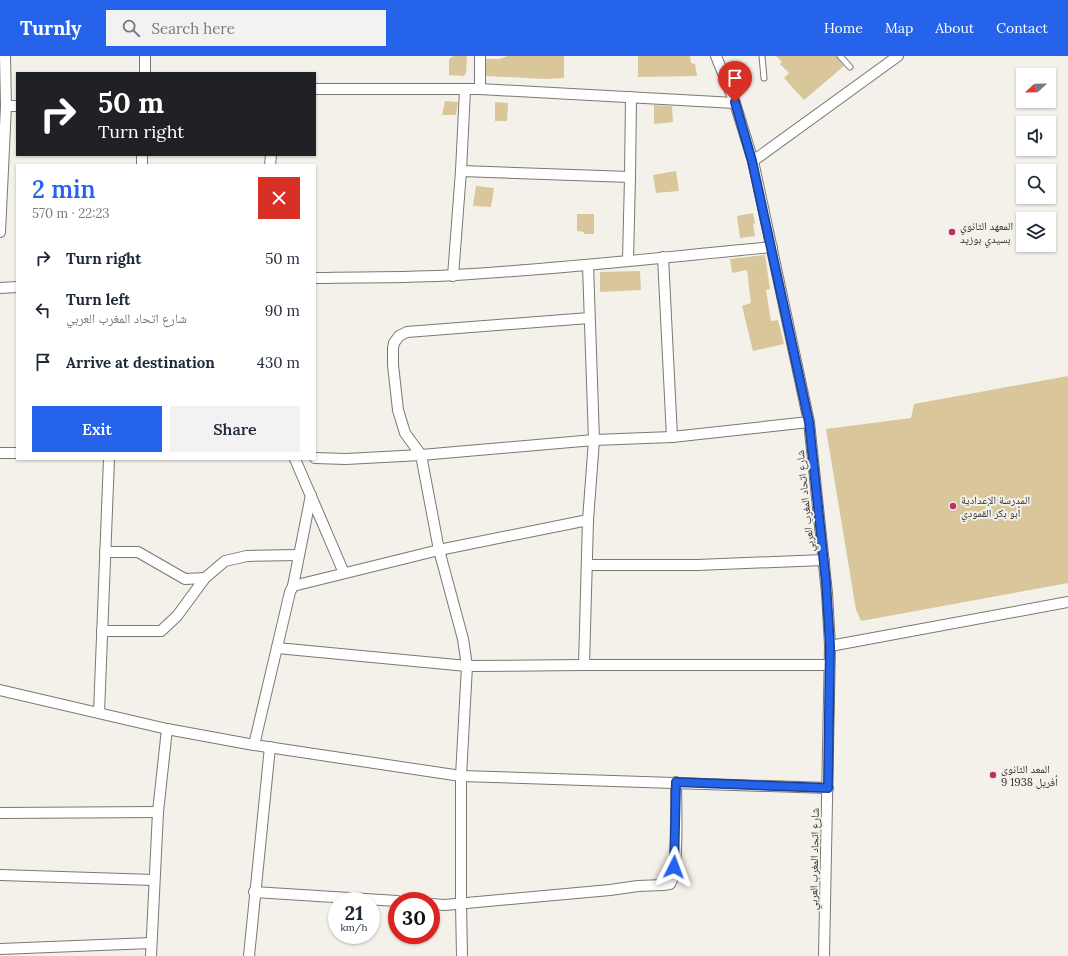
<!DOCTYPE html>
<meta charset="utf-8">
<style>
body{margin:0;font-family:Lora,"Noto Naskh Arabic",serif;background:#f2f2f3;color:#1f2937;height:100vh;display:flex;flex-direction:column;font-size:15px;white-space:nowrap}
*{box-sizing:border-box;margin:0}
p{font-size:13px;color:#747a83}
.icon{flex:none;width:22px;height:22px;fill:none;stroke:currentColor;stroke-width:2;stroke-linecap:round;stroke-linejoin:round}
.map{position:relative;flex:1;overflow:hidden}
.drawer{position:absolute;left:16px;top:108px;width:300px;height:296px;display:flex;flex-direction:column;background:#fff;border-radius:0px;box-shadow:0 1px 3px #0004}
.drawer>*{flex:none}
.hud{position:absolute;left:16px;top:16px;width:300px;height:84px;border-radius:0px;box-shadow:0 1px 3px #0004;background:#202124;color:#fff;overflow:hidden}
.needle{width:26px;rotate:248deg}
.fabs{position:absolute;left:1016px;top:12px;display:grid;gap:8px}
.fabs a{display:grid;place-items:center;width:40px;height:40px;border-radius:0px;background:#fff;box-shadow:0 1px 3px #0004;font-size:20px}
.speed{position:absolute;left:328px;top:836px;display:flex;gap:8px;font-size:20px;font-weight:700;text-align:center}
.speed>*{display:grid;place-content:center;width:52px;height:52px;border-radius:50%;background:#fff;box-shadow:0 1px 3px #0004;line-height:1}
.speed small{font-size:10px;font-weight:400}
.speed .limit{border:6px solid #d22;background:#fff;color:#111}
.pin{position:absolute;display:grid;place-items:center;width:34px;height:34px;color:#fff;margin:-41px -17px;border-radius:50% 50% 50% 0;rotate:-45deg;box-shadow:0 0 4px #0007}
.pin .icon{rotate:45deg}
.me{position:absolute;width:44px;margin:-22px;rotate:3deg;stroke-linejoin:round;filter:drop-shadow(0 0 3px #0008)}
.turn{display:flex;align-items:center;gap:14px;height:84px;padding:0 16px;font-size:18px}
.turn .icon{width:52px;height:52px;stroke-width:2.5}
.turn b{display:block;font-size:28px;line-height:34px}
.round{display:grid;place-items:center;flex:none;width:42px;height:42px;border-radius:0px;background:#f2f2f3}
.headline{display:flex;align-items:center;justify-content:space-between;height:68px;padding:0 16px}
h1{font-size:24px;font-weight:600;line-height:30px;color:#2563eb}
.action{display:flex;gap:8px;margin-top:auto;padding:8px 16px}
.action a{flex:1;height:46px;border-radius:0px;background:#2563eb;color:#fff;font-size:16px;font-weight:600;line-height:46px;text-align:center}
.action a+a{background:#f2f2f3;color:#1f2937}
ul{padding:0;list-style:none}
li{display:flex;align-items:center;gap:12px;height:52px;padding:0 16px}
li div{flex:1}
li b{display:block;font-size:15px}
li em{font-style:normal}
header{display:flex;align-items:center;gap:24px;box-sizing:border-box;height:56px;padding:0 20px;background:#2563eb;color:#fff}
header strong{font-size:19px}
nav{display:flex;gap:22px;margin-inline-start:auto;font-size:14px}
.search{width:280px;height:36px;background:#f2f2f3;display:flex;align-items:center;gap:10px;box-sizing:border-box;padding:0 14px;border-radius:0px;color:#747a83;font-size:15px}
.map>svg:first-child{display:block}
.building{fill:#d9c79b}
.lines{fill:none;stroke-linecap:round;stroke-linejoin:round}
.service-casing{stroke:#7b7872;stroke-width:7}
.minor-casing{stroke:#7b7872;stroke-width:12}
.service{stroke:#fff;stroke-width:5}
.minor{stroke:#fff;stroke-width:10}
.route-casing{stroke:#184099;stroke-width:10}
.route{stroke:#2563eb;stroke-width:7}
.poi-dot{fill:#bd3164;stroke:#f4f1ea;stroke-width:1.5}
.labels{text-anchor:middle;stroke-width:4;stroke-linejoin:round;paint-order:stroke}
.poi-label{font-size:11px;fill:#32312f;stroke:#f4f1ea;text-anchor:start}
.street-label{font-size:11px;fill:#32312f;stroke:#f4f1ea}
</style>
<header>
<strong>Turnly</strong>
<div class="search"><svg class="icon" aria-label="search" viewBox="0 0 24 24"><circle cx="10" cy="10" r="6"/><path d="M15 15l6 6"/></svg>Search here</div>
<nav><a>Home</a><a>Map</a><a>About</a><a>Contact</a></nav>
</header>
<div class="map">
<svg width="1068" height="900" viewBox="0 0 1068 900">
<rect width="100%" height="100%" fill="#f4f1ea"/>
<!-- building -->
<g class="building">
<polygon points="454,0 467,0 466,17 464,20 449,19 449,3"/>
<polygon points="508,0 564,0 564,22 545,23 486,20 486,3 499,3"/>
<polygon points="638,0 690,0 691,7 695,8 697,20 638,21"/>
<polygon points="776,0 836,0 844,10 804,44 784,22 789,17 780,8 782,6"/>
<polygon points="445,45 458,46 456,59 442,59"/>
<polygon points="495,46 508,47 507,65 495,65"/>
<polygon points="654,49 672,50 673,66 654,68"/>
<polygon points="676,115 679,135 656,137 653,119"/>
<polygon points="476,130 494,132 491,151 473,150"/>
<polygon points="753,157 755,167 753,168 755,180 740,182 737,160"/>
<polygon points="577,158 594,158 594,178 584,178 584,176 577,175"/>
<polygon points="765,199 770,233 766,234 771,265 778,264 784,288 753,295 742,250 751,247 747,214 732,217 730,203"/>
<polygon points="640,215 641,234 600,236 600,216"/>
<polygon points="1068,320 1068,527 861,565 856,554 826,373 911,362 914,348"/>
</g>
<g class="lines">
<!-- service casing -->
<g class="service-casing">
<g id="service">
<polyline points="762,0 764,22"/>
<polyline points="840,0 850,11"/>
</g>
</g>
<!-- minor casing -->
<g class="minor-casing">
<g id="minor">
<polyline points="716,0 735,47 753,105 809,366 827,537 830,590 824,900"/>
<polyline points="145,17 145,0"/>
<polyline points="315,33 480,33 735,47"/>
<polyline points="480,33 480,0"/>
<polyline points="6,50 17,50"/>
<polyline points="753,105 898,0"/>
<polyline points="142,109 142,99"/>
<polyline points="270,109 271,99"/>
<polyline points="461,115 630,121"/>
<polyline points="0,176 6,50 5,0"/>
<polyline points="663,201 672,381"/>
<polyline points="628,204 630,121 631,41"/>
<polyline points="453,220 461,115 465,34"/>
<path d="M 315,222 C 361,221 408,222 455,219 C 561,213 666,201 772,191"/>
<polyline points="0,232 17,231"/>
<polyline points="0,397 17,397"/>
<polyline points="315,402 346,403 421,399 594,384 672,381 809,366"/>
<polyline points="295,403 344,517"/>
<polyline points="105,496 138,496 185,523 205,522"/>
<polyline points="587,509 697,509 824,504"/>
<polyline points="293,530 439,494 588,464"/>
<polyline points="102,575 161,575 177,560 205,522 225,505 247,500 299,499"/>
<polyline points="830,590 1068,546"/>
<polyline points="277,592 467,610 584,609 829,609"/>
<polyline points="584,609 588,464 594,384 588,209"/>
<polyline points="0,634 167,673 254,689 461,720 828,732"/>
<polyline points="99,657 109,403"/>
<polyline points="254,689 290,536 293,530 311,439"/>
<polyline points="0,757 158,756"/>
<polyline points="0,819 154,824"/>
<polyline points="254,836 397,845"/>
<path d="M 431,848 L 445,849 L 610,834 L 638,830 L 663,829 L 670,828 C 679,818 676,743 676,726"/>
<polyline points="0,893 151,887"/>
<polyline points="151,900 158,756 167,673"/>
<polyline points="249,900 270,691"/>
<polyline points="462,900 461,847 461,720 467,610 463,583 439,494 421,399 405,377 398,354 393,309 393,292 394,287 399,280 407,276 589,262"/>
</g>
</g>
<!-- service -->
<use href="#service" class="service"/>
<!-- minor -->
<use href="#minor" class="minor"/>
</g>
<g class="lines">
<!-- route casing -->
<g class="route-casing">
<polyline id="route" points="674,811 676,726 828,732 830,590 826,526 809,366 752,105 735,46"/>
</g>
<!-- route -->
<use href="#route" class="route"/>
</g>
<!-- markers -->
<g class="poi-dot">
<circle cx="952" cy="176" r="4"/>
<circle cx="953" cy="450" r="4"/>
<circle cx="993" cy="719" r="4"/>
</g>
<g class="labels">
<!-- poi labels -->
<g class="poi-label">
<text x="960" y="174">المعهد الثانوي<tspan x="960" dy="13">بسيدي بوزيد</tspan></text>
<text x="961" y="448">المدرسة الإعدادية<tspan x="961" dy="13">أبو بكر القمودي</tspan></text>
<text x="1001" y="717">المعد الثانوي<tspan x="1001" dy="13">9 أفريل 1938</tspan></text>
</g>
<!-- street labels -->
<g class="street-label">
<text transform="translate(805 445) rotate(-96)" y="4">شارع اتحاد المغرب العربي</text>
<text transform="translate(814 803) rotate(-89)" y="4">شارع اتحاد المغرب العربي</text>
</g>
</g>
</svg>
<div class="fabs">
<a><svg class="needle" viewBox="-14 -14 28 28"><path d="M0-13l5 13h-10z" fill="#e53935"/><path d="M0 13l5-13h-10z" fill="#747a83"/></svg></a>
<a><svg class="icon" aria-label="sound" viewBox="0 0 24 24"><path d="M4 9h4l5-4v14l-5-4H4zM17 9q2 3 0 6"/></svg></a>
<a><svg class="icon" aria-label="search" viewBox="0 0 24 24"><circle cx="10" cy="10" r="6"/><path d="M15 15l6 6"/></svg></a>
<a><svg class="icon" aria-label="layers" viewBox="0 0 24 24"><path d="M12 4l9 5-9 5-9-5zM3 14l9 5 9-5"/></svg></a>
</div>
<div class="speed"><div>21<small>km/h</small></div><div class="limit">30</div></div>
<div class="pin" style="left:735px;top:46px;background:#d93025"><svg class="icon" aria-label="arrive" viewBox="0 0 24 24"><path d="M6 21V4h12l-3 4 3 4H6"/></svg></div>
<svg class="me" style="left:674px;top:811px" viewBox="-20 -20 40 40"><path d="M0-17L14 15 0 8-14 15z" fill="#2563eb" stroke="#fff" stroke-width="4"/></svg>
<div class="hud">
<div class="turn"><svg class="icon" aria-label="right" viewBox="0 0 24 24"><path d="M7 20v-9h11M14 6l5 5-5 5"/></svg><div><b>50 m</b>Turn right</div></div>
</div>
<section class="drawer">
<div class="headline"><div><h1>2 min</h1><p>570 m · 22:23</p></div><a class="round" style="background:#d93025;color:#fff"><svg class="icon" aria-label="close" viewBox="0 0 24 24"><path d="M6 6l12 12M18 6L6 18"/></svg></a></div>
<ul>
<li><svg class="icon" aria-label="right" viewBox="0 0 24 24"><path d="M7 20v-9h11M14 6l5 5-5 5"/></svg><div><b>Turn right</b></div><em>50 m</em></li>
<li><svg class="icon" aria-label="left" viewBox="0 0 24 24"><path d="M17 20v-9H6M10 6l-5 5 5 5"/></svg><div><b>Turn left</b><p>شارع اتحاد المغرب العربي</p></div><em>90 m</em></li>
<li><svg class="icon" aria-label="arrive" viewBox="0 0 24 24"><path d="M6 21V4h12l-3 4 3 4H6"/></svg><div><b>Arrive at destination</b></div><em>430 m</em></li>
</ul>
<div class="action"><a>Exit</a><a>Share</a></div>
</section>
</div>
